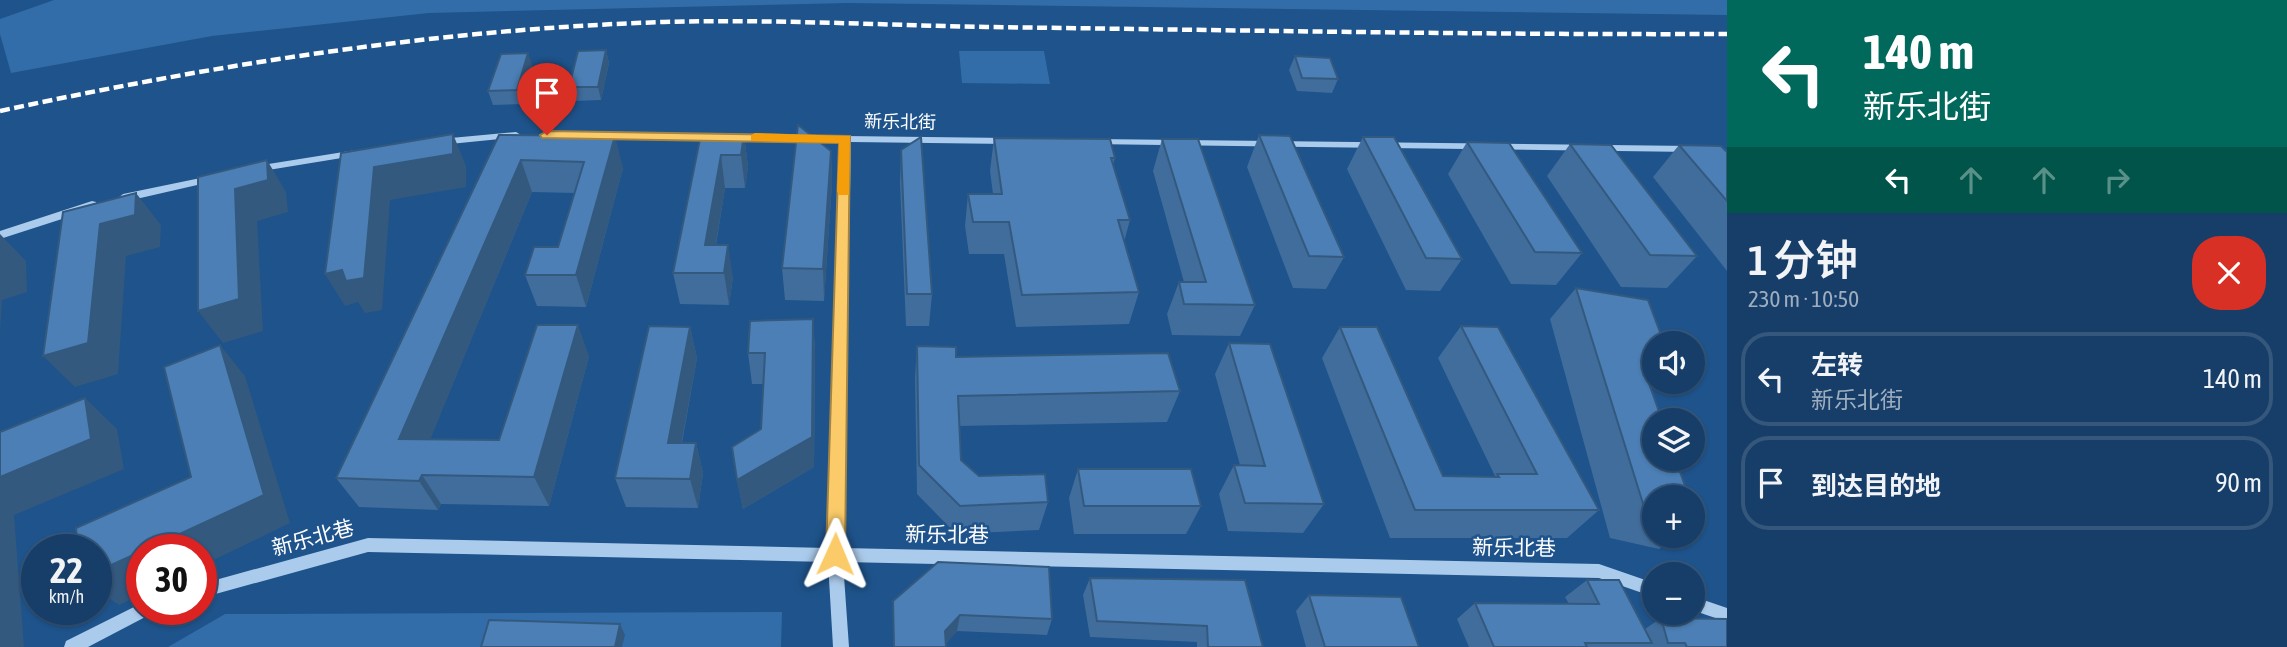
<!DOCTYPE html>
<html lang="zh">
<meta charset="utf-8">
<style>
body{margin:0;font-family:"Asap Condensed","Noto Sans SC",sans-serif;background:#234971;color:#f1f3f6;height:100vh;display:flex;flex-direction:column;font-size:26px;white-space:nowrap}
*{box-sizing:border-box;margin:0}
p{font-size:23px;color:#9eaec0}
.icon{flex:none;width:38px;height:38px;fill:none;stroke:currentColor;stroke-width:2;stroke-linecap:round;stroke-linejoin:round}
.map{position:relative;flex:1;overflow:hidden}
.drawer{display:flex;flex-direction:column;background:#163e68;width:560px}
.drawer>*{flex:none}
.top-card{background:#00695c;color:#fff;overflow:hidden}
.controls{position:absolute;left:1642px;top:331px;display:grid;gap:14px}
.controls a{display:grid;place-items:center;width:63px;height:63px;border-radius:50%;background:#163e68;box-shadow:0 2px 5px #0004,0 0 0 2px #35577c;font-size:35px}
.speed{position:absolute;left:21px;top:534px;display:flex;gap:14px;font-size:35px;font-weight:700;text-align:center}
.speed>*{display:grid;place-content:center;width:91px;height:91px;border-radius:50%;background:#163e68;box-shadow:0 2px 5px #0004,0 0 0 2px #35577c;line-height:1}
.speed small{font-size:18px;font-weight:400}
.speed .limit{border:10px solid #d22;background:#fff;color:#111}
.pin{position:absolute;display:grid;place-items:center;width:60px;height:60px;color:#fff;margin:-72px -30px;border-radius:50% 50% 50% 0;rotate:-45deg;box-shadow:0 0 7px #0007}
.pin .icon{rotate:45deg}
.me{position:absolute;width:77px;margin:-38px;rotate:1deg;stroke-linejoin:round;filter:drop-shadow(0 0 5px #0008)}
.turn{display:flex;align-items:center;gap:24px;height:147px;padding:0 21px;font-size:32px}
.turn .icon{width:91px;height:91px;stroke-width:2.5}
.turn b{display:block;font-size:49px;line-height:60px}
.lanes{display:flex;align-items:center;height:66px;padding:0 21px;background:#0003;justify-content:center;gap:35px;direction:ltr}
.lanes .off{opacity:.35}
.round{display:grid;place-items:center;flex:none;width:74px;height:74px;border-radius:28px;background:#234971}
.summary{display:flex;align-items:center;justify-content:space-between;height:119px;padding:0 21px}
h1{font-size:42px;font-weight:600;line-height:52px}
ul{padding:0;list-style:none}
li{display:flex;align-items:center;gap:21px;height:94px;margin:0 14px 10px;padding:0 7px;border:4px solid #35577c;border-radius:28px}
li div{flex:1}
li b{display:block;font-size:26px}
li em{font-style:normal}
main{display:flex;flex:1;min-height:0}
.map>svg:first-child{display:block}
.green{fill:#326da9}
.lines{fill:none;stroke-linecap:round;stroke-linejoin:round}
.minor{fill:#abcbec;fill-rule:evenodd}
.rail{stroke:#fff;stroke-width:4.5;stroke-dasharray:10 4.5;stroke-linecap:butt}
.wall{fill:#406d9c}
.shaded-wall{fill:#34597f}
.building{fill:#4b7fb5;stroke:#34597f;stroke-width:2}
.route{fill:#fbcb6a;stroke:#a38445;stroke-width:2}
.slow{fill:#f59e0b}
.labels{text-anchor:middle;stroke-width:5;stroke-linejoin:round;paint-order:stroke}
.street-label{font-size:18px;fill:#fff;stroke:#1e538b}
.near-street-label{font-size:21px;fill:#fff;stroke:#1e538b}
</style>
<main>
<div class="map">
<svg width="1727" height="647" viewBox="0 0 1727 647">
<rect width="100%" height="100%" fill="#1e538b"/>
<!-- green -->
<g class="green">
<polygon points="54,0 1727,0 1727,15 849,3 429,13 212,36 11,73 0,34 0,19"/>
<polygon points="959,51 1044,51 1050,84 962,83"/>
<polygon points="782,612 781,647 168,647 225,614"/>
</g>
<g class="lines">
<!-- minor -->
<g class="minor">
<polygon points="516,132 521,135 520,137 440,145 435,142 440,139"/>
<polygon points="600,133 1009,138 1014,141 1009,144 851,142 843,548 1599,564 1654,583 1654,597 1599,578 843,562 849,647 833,647 828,562 368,552 201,598 201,584 368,538 828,548 841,142 596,138 595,136"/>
<polygon points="1094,139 1692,146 1697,149 1692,152 1090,144 1090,140"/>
<polygon points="356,150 361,153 360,155 256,172 251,169 256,166"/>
<polygon points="215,175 220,178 219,180 123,202 118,198 123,194"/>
<polygon points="92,201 96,202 97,205 96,208 0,239 0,231"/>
<polygon points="1692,596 1727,608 1727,622 1692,610"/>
<polygon points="142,603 142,609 154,609 151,614 88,647 64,647 66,641"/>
</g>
<!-- rail -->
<path class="rail" d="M 0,111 C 218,64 441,29 664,22 C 771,19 879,25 986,27 C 1233,30 1480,35 1727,34"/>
</g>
<!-- wall -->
<g class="wall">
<polygon points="606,50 609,63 601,100 573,101 569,87"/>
<polygon points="1295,56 1338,79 1332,93 1297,91 1289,70"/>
<polygon points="533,67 522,104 493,105 488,91"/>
<polygon points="701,134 744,135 748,167 745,188 725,188 716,245 733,277 729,305 680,304 673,273"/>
<polygon points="499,135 623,168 586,307 537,306 525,275 558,247 575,193 532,192 430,439 499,440 589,356 549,506 441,504 438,510 359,507 336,478"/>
<polygon points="1259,135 1344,257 1326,289 1293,288 1247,167"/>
<polygon points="1363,137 1462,259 1440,291 1406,290 1347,169"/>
<polygon points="994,138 1115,158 1113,164 1130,220 1124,242 1139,292 1129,324 1016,327 1004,254 969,254 965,226 968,194 993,194 990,171"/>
<polygon points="1162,139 1255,305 1240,336 1172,335 1167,314 1179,282 1184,282 1153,171"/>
<polygon points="1467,142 1582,253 1556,285 1511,284 1448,174"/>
<polygon points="1570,144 1697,256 1667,288 1621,287 1547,176"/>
<polygon points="1679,145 1727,152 1727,271 1653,177"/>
<polygon points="901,150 932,294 929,326 906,326 900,183"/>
<polygon points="831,151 832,183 824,301 785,300 782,268"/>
<polygon points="1576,288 1654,343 1654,382 1658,382 1651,389 1654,536 1677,536 1659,549 1610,538 1550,319"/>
<polygon points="813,319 815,351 814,467 743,509 737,480 761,429 764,384 752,384 748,353"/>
<polygon points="1461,326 1599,510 1567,538 1390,538 1322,358 1340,327 1443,476 1495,476 1438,358"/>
<polygon points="690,327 697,358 682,443 696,443 703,473 698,508 626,507 615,478"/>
<polygon points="1229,343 1324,504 1303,533 1228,531 1219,494 1234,465 1240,465 1215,374"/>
<polygon points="917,346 956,357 1180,391 1167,422 959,426 961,460 979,476 1048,502 1039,530 956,534 917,494 915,377"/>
<polygon points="1078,469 1201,506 1186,534 1074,534 1069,498"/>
<polygon points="1090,578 1263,647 1197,647 1197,642 1090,637 1083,595"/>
<polygon points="1587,580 1645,629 1661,618 1727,647 1469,647 1457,619 1475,603 1569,604 1565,597"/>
<polygon points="1309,595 1419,647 1306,647 1296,611"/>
<polygon points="893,601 1052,619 1047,635 957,631 946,643 946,647 893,647"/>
</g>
<!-- shaded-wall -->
<g class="shaded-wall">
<polygon points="606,50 609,63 601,100 598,87"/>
<polygon points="528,53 533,67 522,104 517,90"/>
<polygon points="453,134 466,166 466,187 390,200 382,310 365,313 358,302 345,306 325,274 374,167"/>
<polygon points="744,135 748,167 745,188 741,155"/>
<polygon points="615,136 623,168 586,307 576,275"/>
<polygon points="831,151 832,183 824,301 823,269"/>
<polygon points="721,155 725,188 711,273 705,245"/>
<polygon points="267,160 286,192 288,212 257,221 263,331 223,343 198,311 235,189"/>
<polygon points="521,160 532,192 418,469 399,439"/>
<polygon points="136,193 161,225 160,247 126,256 118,374 75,387 43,356 100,224"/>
<polygon points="0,234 26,261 27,292 2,300 0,332"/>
<polygon points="728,245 733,277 729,305 724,273"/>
<polygon points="813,319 815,351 814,467 743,509 737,480"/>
<polygon points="578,325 589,356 549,506 534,477"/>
<polygon points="690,327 697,358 676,473 668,443"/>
<polygon points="220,345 245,376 290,523 201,566 201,550 145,550 264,495"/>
<polygon points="85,398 117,429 124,469 14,515 24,647 0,647 0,477"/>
<polygon points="696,443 703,473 698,508 690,479"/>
<polygon points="422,475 441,504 438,510 419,481"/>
<polygon points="142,551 142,594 119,605 96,589 96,572"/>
<polygon points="960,615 957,631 943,647 945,631"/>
<polygon points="620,624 625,635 622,647 615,647"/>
</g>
<!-- building -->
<g class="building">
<polygon points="606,50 598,87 569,87 578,51"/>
<polygon points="528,53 517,90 488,91 501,54"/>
<polygon points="1295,56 1330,58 1338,79 1302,78"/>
<polygon points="798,125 831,151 823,269 782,268"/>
<polygon points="453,134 453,154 374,167 364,278 346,281 342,270 325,274 341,153"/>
<polygon points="701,134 744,135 741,155 721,155 705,245 728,245 724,273 673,273"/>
<polygon points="499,135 615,136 576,275 525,275 534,247 558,247 584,162 521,160 399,439 499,440 537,325 578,325 534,477 422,475 419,481 336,478"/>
<polygon points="1259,135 1290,136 1344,257 1309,256"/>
<polygon points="921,137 932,294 907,294 901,150"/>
<polygon points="1363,137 1394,137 1462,259 1426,258"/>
<polygon points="994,138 1110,139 1115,158 1111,158 1130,220 1118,220 1139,292 1022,295 1009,222 973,222 968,194 1002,194"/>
<polygon points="1162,139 1198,139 1255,305 1184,304 1179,282 1206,282"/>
<polygon points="1467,142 1509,143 1582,253 1535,252"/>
<polygon points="1570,144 1611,145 1697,256 1650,255"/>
<polygon points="1679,145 1721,146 1727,152 1727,201"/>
<polygon points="267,160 268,180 235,189 239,299 198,311 198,177"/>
<polygon points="136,193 135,215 100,224 88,343 43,356 63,212"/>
<polygon points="1576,288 1648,300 1664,343 1654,343 1654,364 1641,361 1662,420 1654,420 1654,458 1675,458 1689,497 1654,497 1654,512 1645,510"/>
<polygon points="813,319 812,437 737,480 732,447 761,429 765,353 748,353 750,321"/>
<polygon points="649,326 690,327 668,443 696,443 690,479 615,478"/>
<polygon points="1461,326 1498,327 1599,510 1415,510 1340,327 1377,327 1443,476 1499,477 1497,474 1537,474"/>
<polygon points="1229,343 1270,344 1324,504 1245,503 1234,465 1265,466"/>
<polygon points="220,345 264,495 145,550 142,550 142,551 96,572 96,550 78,550 76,528 191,477 164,367"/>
<polygon points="917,346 956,347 956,357 1168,353 1180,391 958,396 961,460 979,476 1045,474 1048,502 960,506 919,465"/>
<polygon points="85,398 91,439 0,477 0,432"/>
<polygon points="1078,469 1191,469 1201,506 1084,506"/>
<polygon points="1692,508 1697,521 1692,520"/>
<polygon points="938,562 1049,567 1052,619 960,615 945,631 946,647 894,647 893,601"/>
<polygon points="1090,578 1245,580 1263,647 1208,647 1207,626 1097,621"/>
<polygon points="1587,580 1619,580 1652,643 1585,643 1587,647 1494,647 1475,603 1599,604"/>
<polygon points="1309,595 1401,597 1419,647 1325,647"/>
<polygon points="1661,618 1727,619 1727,647 1687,647 1685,643 1668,643"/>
<polygon points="489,620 620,624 615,647 481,647"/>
</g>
<!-- route -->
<polygon class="route" points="547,131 850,136 845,554 842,560 835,563 829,560 826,554 839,143 542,138 540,135"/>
<!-- slow -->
<polygon class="slow" points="755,133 850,136 849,195 839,195 837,191 839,143 751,141 751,135"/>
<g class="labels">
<!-- street labels -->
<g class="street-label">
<text transform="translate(900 122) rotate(1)" y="6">新乐北街</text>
</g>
<!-- near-street labels -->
<g class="near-street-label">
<text transform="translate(947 535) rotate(1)" y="7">新乐北巷</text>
<text transform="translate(313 538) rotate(-15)" y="7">新乐北巷</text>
<text transform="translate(1514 548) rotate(1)" y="7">新乐北巷</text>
</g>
</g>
</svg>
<div class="controls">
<a><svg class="icon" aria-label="sound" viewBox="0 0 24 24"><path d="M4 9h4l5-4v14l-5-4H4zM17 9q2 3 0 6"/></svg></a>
<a><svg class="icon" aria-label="layers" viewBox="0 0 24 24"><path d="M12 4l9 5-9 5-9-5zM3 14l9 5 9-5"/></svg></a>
<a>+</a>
<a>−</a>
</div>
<div class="speed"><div>22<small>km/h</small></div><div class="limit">30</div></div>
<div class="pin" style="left:547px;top:135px;background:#d93025"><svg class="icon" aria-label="arrive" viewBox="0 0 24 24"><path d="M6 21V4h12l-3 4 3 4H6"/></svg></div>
<svg class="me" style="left:835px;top:554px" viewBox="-20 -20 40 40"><path d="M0-17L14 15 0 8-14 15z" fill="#fbcb6a" stroke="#fff" stroke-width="4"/></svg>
</div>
<section class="drawer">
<div class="top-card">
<div class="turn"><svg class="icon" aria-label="left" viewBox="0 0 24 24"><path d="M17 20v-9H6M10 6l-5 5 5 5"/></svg><div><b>140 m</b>新乐北街</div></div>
<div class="lanes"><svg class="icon" aria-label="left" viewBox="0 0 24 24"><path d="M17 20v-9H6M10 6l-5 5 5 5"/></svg><svg class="icon off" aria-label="ahead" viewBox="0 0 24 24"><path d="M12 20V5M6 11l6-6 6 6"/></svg><svg class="icon off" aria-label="ahead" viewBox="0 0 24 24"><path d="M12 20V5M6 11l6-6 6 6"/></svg><svg class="icon off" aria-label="right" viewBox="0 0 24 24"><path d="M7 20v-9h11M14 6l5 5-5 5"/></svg></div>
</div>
<div class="summary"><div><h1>1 分钟</h1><p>230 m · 10:50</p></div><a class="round" style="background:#d93025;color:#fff"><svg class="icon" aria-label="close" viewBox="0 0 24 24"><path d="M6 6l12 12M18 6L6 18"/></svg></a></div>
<ul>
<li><svg class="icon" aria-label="left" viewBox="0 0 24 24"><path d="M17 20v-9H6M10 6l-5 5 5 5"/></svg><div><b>左转</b><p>新乐北街</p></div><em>140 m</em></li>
<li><svg class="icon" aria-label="arrive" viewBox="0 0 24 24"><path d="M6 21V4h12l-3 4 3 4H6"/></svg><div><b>到达目的地</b></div><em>90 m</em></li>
</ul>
</section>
</main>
